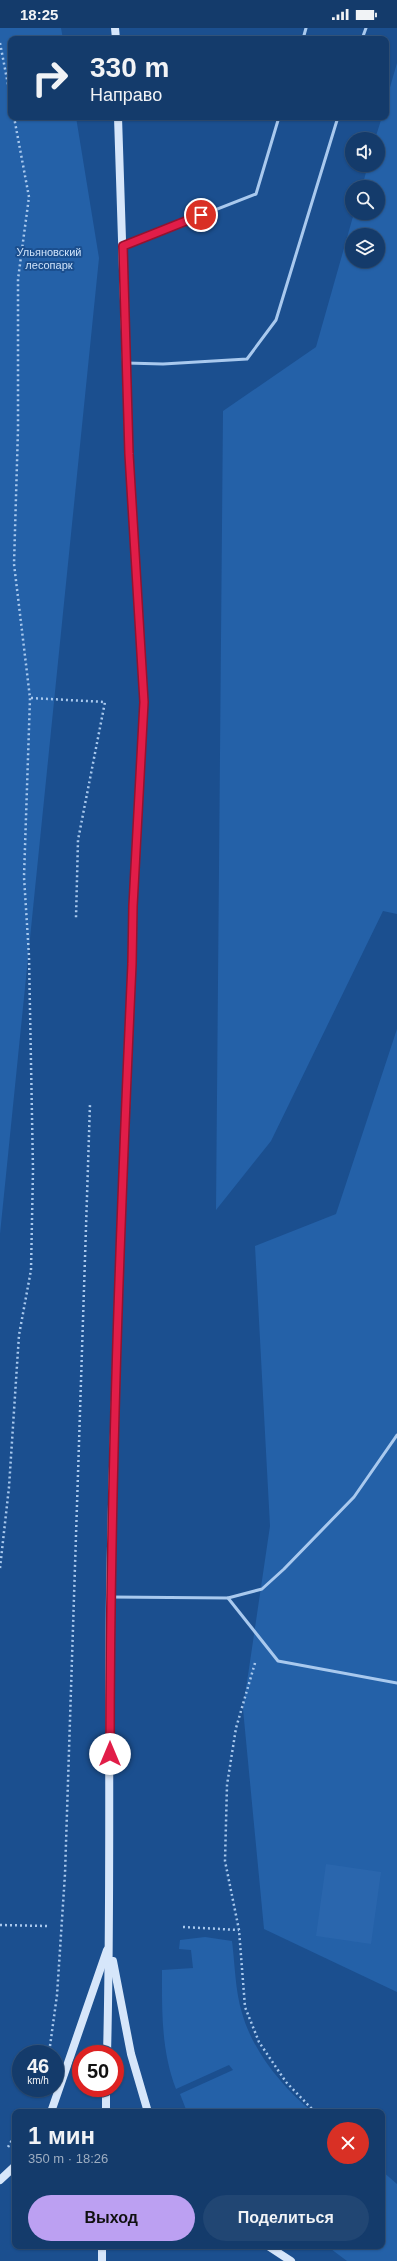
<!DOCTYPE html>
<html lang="ru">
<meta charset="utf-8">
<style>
body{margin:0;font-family:Arial,sans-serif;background:#214673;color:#f1f3f6;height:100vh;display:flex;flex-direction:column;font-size:15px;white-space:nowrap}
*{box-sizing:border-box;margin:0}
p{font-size:13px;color:#9dadc1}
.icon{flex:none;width:22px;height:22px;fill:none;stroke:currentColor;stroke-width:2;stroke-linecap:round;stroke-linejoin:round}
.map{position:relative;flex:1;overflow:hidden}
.sheet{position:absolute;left:12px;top:2081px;width:373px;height:140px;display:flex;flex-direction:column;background:#143b6b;border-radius:8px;box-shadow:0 1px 3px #0004,0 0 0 1px #33557e}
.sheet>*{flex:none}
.top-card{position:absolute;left:8px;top:8px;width:381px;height:84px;border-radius:8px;box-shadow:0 1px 3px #0004,0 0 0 1px #33557e;background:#143b6b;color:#f1f3f6;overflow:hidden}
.controls{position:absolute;left:345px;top:104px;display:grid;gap:8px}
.controls a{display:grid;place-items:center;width:40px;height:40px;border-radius:50%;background:#143b6b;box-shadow:0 1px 3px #0004,0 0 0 1px #33557e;font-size:20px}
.speed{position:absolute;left:12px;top:2017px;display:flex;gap:8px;font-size:20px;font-weight:700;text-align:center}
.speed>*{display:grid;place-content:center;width:52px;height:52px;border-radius:50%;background:#143b6b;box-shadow:0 1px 3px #0004,0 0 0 1px #33557e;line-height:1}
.speed small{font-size:10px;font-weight:400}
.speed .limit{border:6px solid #d22;background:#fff;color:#111}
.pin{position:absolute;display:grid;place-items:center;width:34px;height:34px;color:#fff;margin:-17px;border:2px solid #fff;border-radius:50%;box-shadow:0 1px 4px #0007}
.me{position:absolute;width:44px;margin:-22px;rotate:0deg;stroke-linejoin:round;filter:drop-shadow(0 0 3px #0008)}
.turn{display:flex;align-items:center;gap:14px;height:84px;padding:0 16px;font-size:18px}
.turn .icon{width:52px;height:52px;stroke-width:2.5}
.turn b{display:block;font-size:28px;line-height:34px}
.round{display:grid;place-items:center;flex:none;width:42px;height:42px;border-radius:21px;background:#214673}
.head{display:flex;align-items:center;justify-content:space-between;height:68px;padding:0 16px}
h1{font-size:24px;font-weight:700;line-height:30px}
.cta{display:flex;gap:8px;margin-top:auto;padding:8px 16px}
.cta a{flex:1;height:46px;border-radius:24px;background:#bca0f2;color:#111;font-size:16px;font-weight:700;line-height:46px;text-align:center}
.cta a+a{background:#214673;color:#f1f3f6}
.status{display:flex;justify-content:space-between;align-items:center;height:28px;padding:0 20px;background:#143b6b;direction:ltr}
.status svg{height:11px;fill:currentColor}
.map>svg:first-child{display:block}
.green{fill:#2461a8;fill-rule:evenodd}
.building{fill:#2a66ad}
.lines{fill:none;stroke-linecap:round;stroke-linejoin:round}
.path{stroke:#a9c9ee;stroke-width:2.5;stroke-dasharray:2 3;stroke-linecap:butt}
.lane{stroke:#a9c9ee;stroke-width:3}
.secondary{stroke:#d6e6fa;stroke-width:8}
.route-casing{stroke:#92132f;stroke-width:10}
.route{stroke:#e11d48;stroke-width:7}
.labels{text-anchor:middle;stroke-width:4;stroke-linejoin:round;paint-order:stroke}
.park-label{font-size:11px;fill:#cfe3fa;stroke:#1b4f8f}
</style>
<div class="status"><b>18:25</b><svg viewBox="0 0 49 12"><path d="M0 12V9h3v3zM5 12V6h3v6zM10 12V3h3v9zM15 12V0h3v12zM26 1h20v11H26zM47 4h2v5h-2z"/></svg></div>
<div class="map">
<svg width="397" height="2233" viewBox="0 0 397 2233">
<rect width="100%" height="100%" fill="#1b4f8f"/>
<!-- green -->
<g class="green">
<polygon points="0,0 61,0 63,11 11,11 11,89 76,89 99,230 0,1206"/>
<path d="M 397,35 L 397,886 L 383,883 L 271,1113 L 216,1182 L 223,383 L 316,319 L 354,185 L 378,185 L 378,159 L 362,159 L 368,137 L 378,137 L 378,111 L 375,111 L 382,89 L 386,89 L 386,73 ZM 352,207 L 378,207 L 378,233 L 352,233 Z"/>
<polygon points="397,1001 397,1964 264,1901 243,1681 270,1498 255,1218 336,1186"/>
<path d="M 205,1909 L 232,1913 C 235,1936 235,1962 242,1985 C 253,2024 282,2058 312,2084 L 187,2084 L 180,2066 L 233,2042 L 229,2037 L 176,2061 C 161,2022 162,1983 162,1942 L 193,1940 L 191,1922 L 179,1921 L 180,1912 Z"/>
<polygon points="382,2143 397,2156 397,2233 347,2233 327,2218 382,2218"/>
</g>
<!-- building -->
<polygon class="building" points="326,1836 381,1844 371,1916 316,1908"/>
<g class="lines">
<!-- path -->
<g class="path">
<polyline points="0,15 11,72"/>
<polyline points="31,670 105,674 78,812 76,890"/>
<polyline points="0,1540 9,1459 19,1307 31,1242 33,1142 29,928 24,849 30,670 14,536 18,401 18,251 29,169 14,89"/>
<polyline points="255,1635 236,1700 227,1757 225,1833 239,1902 245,1979 259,2014 286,2054 312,2081"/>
<polyline points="0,1897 47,1898"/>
<polyline points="183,1899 239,1902"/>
<polyline points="50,2018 57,1967 65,1846 90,1076"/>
<polyline points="8,2119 15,2107"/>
</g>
<!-- lane -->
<g class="lane">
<polyline points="303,11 306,0"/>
<polyline points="362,11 366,0"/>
<polyline points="123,218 256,166 279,89"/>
<polyline points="126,335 163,336 247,331 276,292 338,89"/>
<polyline points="111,1569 228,1570 278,1633 397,1655"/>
<polyline points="228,1570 262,1561 284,1541 354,1469 397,1407"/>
</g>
<!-- secondary -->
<g class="secondary">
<polyline points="115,0 116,11"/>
<polyline points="113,1933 131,2026 148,2084"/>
<path d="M 107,2026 C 111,1873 108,1719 110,1566 C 114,1356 123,1146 132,936 L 133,878 L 144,674 L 129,426 L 118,89"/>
<polyline points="51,2084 107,1922"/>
<polyline points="106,2084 106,2060"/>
<polyline points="0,2152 15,2138"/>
<polyline points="268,2218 291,2233"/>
<polyline points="102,2233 102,2218"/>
</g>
</g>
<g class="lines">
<!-- route casing -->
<g class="route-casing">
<path id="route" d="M 110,1726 C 110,1462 120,1199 132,936 L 133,878 L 144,674 L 129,426 L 123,218 L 201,187"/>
</g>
<!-- route -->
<use href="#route" class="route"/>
</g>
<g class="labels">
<!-- park labels -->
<g class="park-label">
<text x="49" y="228">Ульяновский<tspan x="49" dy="13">лесопарк</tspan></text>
</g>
</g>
</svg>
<div class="controls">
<a><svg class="icon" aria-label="sound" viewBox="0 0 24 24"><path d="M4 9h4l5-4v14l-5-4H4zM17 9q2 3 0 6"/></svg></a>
<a><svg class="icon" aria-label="search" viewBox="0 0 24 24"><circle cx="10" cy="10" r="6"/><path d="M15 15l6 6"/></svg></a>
<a><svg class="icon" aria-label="layers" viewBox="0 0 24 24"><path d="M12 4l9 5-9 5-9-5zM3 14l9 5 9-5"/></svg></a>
</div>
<div class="speed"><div>46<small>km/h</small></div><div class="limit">50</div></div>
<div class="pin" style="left:201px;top:187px;background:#d93025"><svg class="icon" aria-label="arrive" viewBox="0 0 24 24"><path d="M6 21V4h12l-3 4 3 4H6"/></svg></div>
<svg class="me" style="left:110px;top:1726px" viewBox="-20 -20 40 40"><circle r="19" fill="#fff"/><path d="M0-13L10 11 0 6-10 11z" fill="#e11d48"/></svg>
<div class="top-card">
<div class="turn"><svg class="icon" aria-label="right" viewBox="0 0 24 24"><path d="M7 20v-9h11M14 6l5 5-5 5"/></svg><div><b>330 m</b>Направо</div></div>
</div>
<section class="sheet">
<div class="head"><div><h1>1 мин</h1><p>350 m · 18:26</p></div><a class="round" style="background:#d93025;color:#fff"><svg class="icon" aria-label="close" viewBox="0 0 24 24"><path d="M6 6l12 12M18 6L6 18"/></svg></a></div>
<div class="cta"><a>Выход</a><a>Поделиться</a></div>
</section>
</div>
